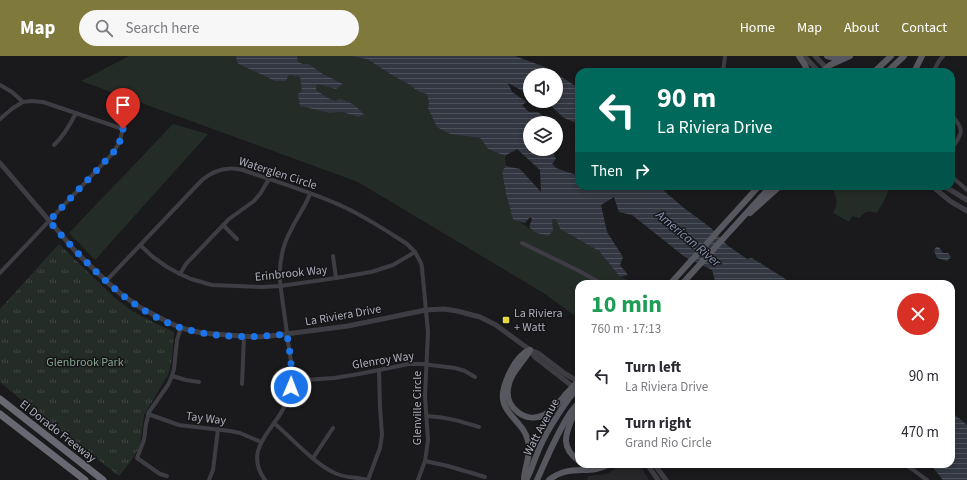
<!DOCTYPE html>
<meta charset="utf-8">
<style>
body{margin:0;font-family:"Source Sans 3",sans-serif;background:#f7f7f7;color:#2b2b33;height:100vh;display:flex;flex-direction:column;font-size:15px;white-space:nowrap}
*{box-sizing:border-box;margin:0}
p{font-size:13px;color:#7c7c81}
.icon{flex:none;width:22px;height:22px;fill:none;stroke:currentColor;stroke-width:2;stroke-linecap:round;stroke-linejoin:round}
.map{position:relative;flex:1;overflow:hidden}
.side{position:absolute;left:575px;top:224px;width:380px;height:188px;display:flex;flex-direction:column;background:#fff;border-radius:12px;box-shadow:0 2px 6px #0003}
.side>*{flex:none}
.banner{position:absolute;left:575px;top:12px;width:380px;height:122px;border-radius:12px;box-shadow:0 2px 6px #0003;background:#00695c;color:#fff;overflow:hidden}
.buttons{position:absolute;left:523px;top:12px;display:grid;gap:8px}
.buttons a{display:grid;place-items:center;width:40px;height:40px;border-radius:50%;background:#fff;box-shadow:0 2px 6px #0003;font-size:20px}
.pin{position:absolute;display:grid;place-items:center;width:34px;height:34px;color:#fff;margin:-41px -17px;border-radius:50% 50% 50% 0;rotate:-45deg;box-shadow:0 0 4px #0007}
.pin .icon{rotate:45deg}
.me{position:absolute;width:44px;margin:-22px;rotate:1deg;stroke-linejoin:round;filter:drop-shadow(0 0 3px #0008)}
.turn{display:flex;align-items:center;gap:14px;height:84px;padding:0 16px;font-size:18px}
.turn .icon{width:52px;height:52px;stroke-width:2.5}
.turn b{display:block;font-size:28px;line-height:34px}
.then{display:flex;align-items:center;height:38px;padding:0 16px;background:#0003;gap:8px;font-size:15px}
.round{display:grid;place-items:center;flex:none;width:42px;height:42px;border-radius:21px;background:#f7f7f7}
.headline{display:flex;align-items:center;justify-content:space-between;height:68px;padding:0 16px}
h1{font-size:24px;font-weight:700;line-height:30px;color:#1e9e55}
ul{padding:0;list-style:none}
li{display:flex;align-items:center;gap:12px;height:56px;padding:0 16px}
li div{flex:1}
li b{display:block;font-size:15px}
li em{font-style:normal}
header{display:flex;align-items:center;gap:24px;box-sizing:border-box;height:56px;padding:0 20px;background:#80793c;color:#fff}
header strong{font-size:19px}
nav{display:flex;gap:22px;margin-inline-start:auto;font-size:14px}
.search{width:280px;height:36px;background:#f7f7f7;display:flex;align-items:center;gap:10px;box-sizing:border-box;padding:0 14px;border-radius:22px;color:#7c7c81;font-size:15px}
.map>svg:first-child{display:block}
.built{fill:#272629}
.grass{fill:#242c27}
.park{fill:url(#park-tufts)}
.water{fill:url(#water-rules)}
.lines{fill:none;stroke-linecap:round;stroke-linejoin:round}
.minor{stroke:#3e3d43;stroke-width:4}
.tertiary{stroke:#3e3d43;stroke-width:5}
.primary{stroke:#575760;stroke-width:6}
.motorway{stroke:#676871;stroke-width:7}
.primary-bridge{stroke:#575760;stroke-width:6}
.route{stroke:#1a73e8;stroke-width:7;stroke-dasharray:0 12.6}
.poi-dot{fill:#e7d846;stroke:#151517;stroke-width:1.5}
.labels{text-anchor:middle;stroke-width:3;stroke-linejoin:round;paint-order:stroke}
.street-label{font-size:12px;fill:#adaebb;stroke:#151517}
.poi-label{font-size:12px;fill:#adaebb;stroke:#151517;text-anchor:start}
.park-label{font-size:12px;fill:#86a48f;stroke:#151517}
.water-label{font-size:13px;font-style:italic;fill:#8794b3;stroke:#151517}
</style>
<header>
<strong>Map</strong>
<div class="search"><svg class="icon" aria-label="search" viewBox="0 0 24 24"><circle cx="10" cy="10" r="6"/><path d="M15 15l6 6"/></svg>Search here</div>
<nav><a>Home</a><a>Map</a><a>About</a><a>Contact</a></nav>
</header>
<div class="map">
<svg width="967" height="424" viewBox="0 0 967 424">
<defs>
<pattern id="park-tufts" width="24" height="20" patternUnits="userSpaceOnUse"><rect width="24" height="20" fill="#242c27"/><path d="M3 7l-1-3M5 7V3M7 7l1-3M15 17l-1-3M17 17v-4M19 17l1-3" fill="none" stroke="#414844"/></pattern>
<pattern id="water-rules" width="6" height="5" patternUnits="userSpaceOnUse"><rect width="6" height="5" fill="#323741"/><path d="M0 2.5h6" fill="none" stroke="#4d515a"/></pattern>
</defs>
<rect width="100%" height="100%" fill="#1a1a1c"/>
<!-- built -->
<polygon class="built" points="620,408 639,408 649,424 587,424 588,420 607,418 612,415"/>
<!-- grass -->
<g class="grass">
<polygon points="129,0 236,0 237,7 300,21 303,35 330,57 343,56 358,61 336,45 328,42 316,34 317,27 336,33 343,28 323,18 309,8 303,8 298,6 297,0 350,0 367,3 390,18 410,29 419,36 427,38 429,47 450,78 480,82 488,93 505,100 506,110 502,115 506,138 513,164 520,166 534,176 551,163 556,163 560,173 599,195 620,221 639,228 579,228 579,263 545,238 358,126 81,25"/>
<polygon points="173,68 208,78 95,204 69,177"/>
<path d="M 831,130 L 889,130 C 888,140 882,148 877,157 C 870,155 864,155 860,162 L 852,160 L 849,166 L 833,157 C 833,157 836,151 836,151 C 838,144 834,135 831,130 Z"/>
</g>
<!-- park -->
<polygon class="park" points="59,188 115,242 132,255 153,266 174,276 172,303 169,317 144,359 140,390 131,405 119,420 25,347 0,326 0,253"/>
<!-- water -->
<g class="water">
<path d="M 236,0 L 297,0 L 298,6 L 303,8 L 309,8 L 323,18 L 343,28 L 336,33 L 317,28 L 316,34 L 328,42 L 336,45 L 339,43 C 351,46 356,49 364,59 L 358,61 L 343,56 L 330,57 L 300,50 L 298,38 L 302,35 L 300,21 L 289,19 L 286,25 L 275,25 L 237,7 Z"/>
<polygon points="350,0 515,0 545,11 579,32 579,68 564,62 552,51 541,45 556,45 556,19 530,19 530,39 508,27 512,36 527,46 522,49 529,56 538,56 546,62 543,67 530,67 530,93 551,93 556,103 552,108 556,112 579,120 579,130 661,130 663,134 684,152 711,172 727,189 747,203 752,202 784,222 792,228 718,228 715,225 712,214 685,201 632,159 619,156 614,141 601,149 607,176 623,201 620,209 628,219 620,221 599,195 560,173 556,163 552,163 553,175 548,180 534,176 529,171 532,163 530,161 525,167 513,164 506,138 502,115 506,110 520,113 541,136 540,114 517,93 505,100 488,93 480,82 450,78 437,71 428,52 429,47 427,38 419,36 410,29 390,18 367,3"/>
<polygon points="936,191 939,191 943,197 948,197 951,201 947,205 937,202 934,195"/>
<polygon points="951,356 964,366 967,369 967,424 943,424 930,408 951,408"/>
</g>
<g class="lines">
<!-- minor -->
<g class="minor">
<polyline points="723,16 725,0"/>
<polyline points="933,16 939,5 943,0"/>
<polyline points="0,29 12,36 23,46 31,45 43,46 123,73 119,87 113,97 0,217"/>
<path d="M 951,59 C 965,73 963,78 951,93"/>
<polyline points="0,63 13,52 23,46"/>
<path d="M 54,89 C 64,80 70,69 76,57"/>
<polyline points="951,120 967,134"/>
<polyline points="223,169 237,183"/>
<polyline points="522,187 581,216 602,228"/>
<polyline points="140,189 153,201 167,211 180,218 191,223 212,229 262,231 280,230 336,222 371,216 393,209 415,196"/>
<polyline points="333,200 336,222"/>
<polyline points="180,218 186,208 229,163 254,145 260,138 269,123"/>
<path d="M 106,225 L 202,124 C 214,114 228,110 243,114 C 276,126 312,136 344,151 C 366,161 387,175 407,188 L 415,196 L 421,207 L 422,212 L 428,276 L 425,340 L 428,384 L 425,405 L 418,424"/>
<polyline points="172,320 186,324 199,326"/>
<polyline points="291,325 334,322 359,318 409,308 422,308 455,312 465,315 475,321"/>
<polyline points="242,328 244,280"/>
<polyline points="148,358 179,369 230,375 240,377 261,386"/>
<path d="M 427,360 C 446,361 460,365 479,371"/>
<path d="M 274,367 C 293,383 315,409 337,418 C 346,422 357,421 367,424"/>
<polyline points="313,402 333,372"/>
<polyline points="425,405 448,410 485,421"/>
<polyline points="903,408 912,413 927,424"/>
<polyline points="167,420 160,418 137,402 144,384 146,368 149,356 168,329 172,320 174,313 177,284 181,272"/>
<polyline points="209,424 213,414 218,373"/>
<path d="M 265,424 C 241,391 278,372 288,343 C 295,325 291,304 288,286 C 286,266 282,245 280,225 C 279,207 282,190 291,174 C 297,161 305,151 310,138"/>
<polyline points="368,424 380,392 382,379 380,351 379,314"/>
</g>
<!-- tertiary -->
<g class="tertiary">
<polyline points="804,0 819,16"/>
<polyline points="815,0 830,16"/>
<polyline points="0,107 76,196 106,225 121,238 141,252 166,265 181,272 202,277 214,278 256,281 270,280 348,270 426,254 444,253 457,255 480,261 496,269 530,294 538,297 564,317 579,326"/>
<polyline points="932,130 950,145 967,155"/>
<polyline points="944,130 967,144"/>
<polyline points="530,295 535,301 576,333"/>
<polyline points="647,408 658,424"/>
<polyline points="654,408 666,424"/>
</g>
<!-- primary -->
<g class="primary">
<polyline points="799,0 805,9 808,16"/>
<polyline points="827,0 834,2 844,2"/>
<polyline points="822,16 830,9 850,0"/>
<polyline points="874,16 891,0"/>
<polyline points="887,16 904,0"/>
<polyline points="914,16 922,0"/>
<polyline points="750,157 780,130"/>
<polyline points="670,228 759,130"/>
<polyline points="682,228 771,130"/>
<path d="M 530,294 C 523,307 510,317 508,332 C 505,352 526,368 544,359 C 553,355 560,345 566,338"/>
<path d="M 575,355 C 568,374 557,389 579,405"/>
<polyline points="587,408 596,408"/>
<path d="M 524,424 C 524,411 532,398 528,385 C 525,371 513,364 506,352 C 505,350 503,346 503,343 C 501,331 513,307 522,299 C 524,297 527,295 530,294"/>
<path d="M 526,424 C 531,416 533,407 537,398 C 543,381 559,356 570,341"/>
<path d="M 537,424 C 547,402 556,379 569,359 C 572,354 576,350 579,346"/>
<path d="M 549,424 C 570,407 589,420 610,408"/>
</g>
<!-- motorway -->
<g class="motorway">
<polyline points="0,343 103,424"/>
<polyline points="0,358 85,424"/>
</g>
<!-- primary-bridge -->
<g class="primary-bridge">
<polyline points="566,338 579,324"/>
<polyline points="570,341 579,331"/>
</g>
</g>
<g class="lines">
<!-- route -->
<path class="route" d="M 123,73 L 119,88 L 113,97 L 49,165 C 85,206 128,255 182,272 C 214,282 255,282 287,278 L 291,304 L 291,331"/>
</g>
<!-- markers -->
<rect class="poi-dot" x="502" y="260" width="8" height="8" rx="2"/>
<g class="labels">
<!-- street labels -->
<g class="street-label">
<text transform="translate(278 117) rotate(18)" y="4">Waterglen Circle</text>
<text transform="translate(291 217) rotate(-6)" y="4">Erinbrook Way</text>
<text transform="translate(343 259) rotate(-10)" y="4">La Riviera Drive</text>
<text transform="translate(383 304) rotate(-9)" y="4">Glenroy Way</text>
<text transform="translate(417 352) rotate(-90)" y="4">Glenville Circle</text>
<text transform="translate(206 362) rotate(7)" y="4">Tay Way</text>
<text transform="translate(541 371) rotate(-62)" y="4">Watt Avenue</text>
<text transform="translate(58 375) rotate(38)" y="4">El Dorado Freeway</text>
</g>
<!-- poi labels -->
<g class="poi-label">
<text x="514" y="261">La Riviera<tspan x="514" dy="14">+ Watt</tspan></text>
</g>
<!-- park labels -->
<g class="park-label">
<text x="85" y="310">Glenbrook Park</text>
</g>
<!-- water labels -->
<g class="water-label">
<text transform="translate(689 182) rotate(40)" y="5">American River</text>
</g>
</g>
</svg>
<div class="buttons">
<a><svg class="icon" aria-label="sound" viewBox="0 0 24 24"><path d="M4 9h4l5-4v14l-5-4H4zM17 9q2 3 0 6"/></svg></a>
<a><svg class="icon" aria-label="layers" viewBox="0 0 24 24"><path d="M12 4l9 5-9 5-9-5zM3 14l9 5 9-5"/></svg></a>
</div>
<div class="pin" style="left:123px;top:73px;background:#d93025"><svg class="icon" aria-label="arrive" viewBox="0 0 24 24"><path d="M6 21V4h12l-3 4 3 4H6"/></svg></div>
<svg class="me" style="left:291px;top:331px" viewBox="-20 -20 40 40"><circle r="17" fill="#1a73e8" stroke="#fff" stroke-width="3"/><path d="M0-11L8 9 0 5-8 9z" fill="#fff"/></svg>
<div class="banner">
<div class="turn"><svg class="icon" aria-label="left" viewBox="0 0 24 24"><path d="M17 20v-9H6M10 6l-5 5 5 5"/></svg><div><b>90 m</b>La Riviera Drive</div></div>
<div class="then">Then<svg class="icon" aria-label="right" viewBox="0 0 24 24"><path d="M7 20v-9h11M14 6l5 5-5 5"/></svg></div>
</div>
<section class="side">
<div class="headline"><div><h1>10 min</h1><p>760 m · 17:13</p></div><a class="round" style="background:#d93025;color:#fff"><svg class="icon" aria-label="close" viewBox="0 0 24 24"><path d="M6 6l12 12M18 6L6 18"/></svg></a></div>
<ul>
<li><svg class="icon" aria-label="left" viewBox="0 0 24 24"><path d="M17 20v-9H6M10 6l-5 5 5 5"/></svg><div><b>Turn left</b><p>La Riviera Drive</p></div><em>90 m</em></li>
<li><svg class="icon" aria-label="right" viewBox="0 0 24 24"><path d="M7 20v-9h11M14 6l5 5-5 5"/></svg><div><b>Turn right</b><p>Grand Rio Circle</p></div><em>470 m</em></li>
</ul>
</section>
</div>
